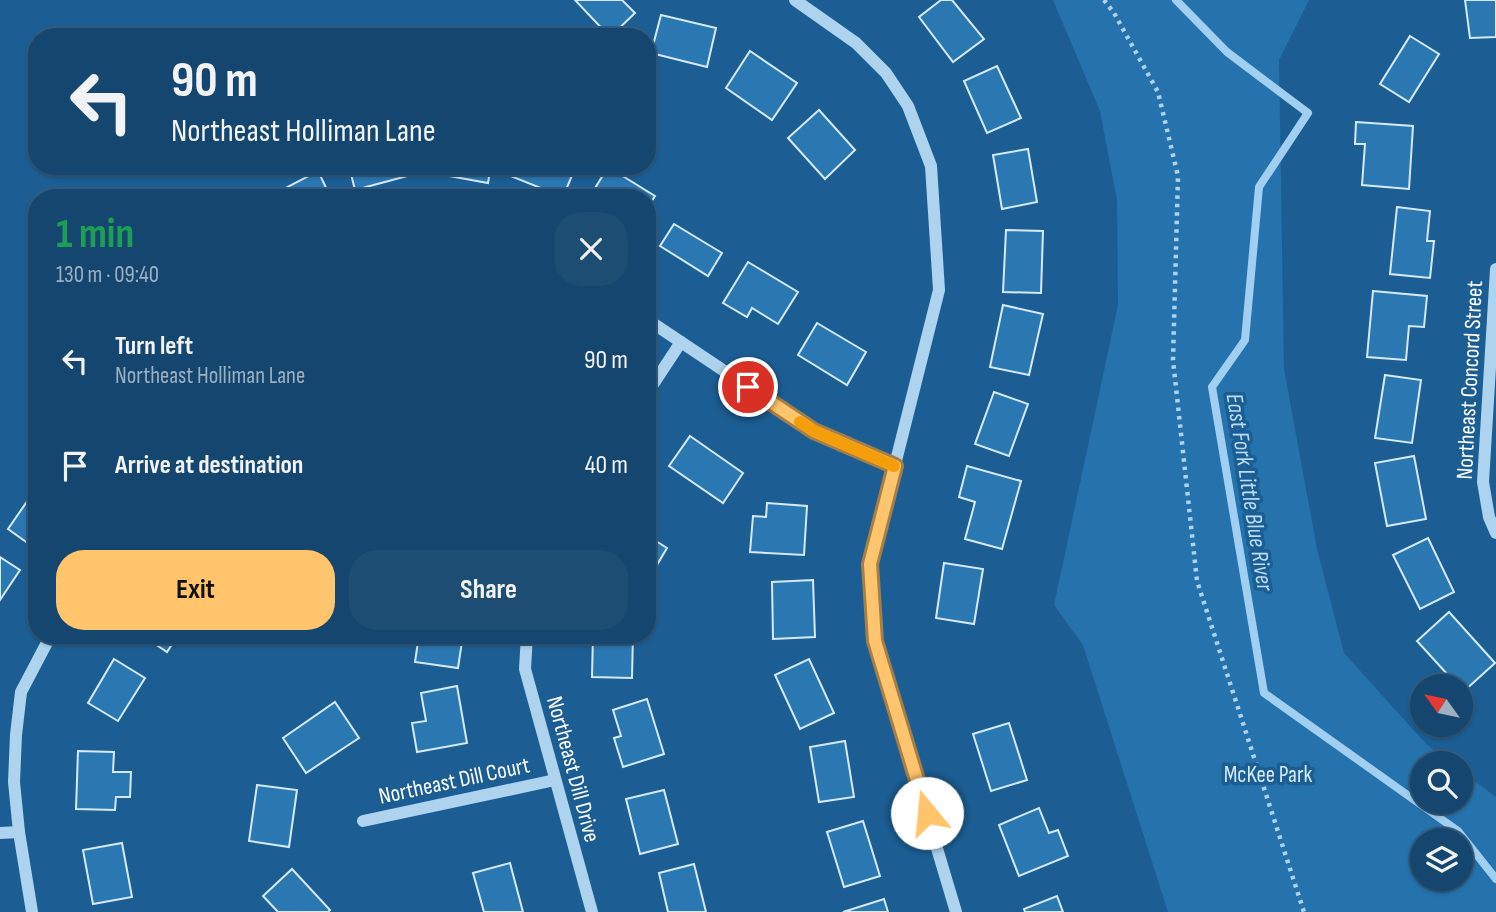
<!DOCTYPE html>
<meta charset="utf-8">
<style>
body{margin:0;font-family:"Sofia Sans Condensed",sans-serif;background:#1e4d74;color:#f1f3f6;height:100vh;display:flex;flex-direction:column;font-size:26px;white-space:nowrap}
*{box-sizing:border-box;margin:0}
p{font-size:23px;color:#9db1c3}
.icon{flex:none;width:38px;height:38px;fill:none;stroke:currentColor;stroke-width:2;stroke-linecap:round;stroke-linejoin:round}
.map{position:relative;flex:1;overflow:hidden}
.drawer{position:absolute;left:28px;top:189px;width:628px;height:455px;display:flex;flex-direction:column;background:#15466f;border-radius:28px;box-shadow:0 2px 5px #0004,0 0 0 2px #345e82}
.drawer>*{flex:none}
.hud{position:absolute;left:28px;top:28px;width:628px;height:147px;border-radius:28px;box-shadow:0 2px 5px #0004,0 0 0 2px #345e82;background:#15466f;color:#f1f3f6;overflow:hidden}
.needle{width:46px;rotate:303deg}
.controls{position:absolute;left:1410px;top:674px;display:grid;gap:14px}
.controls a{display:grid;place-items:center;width:63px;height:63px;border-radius:50%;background:#15466f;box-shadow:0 2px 5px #0004,0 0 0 2px #345e82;font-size:35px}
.pin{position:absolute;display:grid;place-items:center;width:60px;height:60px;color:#fff;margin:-30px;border:4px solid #fff;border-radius:50%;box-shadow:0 2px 7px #0007}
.me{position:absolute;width:77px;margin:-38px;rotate:343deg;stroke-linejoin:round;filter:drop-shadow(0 0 5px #0008)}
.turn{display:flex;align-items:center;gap:24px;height:147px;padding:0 28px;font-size:32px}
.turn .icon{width:91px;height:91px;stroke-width:2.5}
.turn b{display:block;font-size:49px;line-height:60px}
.round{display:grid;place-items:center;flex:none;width:74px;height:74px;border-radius:28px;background:#1e4d74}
.head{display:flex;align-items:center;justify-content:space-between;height:119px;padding:0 28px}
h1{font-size:42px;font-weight:700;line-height:52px;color:#1e9e55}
.button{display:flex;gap:14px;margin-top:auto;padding:14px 28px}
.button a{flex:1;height:80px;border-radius:28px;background:#ffc46c;color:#111;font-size:28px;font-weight:700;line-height:80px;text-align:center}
.button a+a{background:#1e4d74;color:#f1f3f6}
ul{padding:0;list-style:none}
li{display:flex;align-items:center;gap:21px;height:105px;padding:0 28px}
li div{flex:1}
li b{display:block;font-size:26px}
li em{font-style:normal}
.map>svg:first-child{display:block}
.green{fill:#2572ad;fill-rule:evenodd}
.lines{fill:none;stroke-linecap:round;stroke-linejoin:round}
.stream{stroke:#a1cff1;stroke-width:8}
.building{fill:#2b77b2;stroke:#d4eafb;stroke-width:2}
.path{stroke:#aed3ef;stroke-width:4.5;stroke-dasharray:3.5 5;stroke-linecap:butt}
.minor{stroke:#aed3ef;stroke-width:12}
.route-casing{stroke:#a67f46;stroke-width:18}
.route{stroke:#ffc46c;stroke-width:12}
.slow{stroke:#f59e0b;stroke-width:12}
.labels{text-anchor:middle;stroke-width:7;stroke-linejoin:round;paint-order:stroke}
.street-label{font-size:23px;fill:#fff;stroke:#1c5e94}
.park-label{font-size:23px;fill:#d4eafb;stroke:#1c5e94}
.water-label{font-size:24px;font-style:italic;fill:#badcf6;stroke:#1c5e94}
</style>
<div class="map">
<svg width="1496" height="912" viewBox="0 0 1496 912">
<rect width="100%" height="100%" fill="#1c5e94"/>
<!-- green -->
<path class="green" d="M 1053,0 L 1309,0 L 1279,60 L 1284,369 L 1317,549 L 1344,653 L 1427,745 L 1451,763 L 1423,763 L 1423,802 L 1461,802 L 1461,771 L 1496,797 L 1496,912 L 1168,912 L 1083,645 L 1054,605 L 1118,305 L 1117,200 L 1100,111 ZM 1423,840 L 1461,840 L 1461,878 L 1423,878 Z"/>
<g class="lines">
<!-- stream -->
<polyline class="stream" points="1176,0 1227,52 1308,113 1259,187 1245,340 1212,387 1264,693 1458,831 1496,879"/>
</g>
<!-- building -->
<g class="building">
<polygon points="575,0 622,0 635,13 610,37"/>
<polygon points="941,0 952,0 984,39 953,62 919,17"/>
<polygon points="1465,0 1496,0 1496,37 1470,38"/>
<polygon points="661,15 716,28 707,67 651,53"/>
<polygon points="1410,36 1439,54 1409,102 1380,84"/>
<polygon points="750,51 797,83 772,120 726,88"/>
<polygon points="997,66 1021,118 987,133 964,81"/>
<polygon points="819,110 855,150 825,179 788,138"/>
<polygon points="1356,122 1413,126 1409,189 1362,185 1365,144 1355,144"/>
<polygon points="1028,149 1037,202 1002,209 993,155"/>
<polygon points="349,166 409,166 411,175 355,190"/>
<polygon points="429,166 491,166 488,183 427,172"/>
<polygon points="512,166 576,166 563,197 508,175"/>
<polygon points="608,167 655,196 648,207 648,198 589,198"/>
<polygon points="318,171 331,198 270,198 270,196"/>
<polygon points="1397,207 1430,211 1427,241 1434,241 1430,278 1390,274"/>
<polygon points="674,224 722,253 708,276 660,246"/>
<polygon points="1006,230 1043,231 1041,293 1003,292"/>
<polygon points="748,262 798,292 778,324 752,308 747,317 723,303"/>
<polygon points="1373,291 1427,296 1424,327 1409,326 1406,360 1367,357"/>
<polygon points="1003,305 1043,314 1029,375 990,367"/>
<polygon points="817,323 866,352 847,385 798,355"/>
<polygon points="1385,375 1421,380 1412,443 1375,438"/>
<polygon points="994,392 1028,404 1009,456 975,444"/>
<polygon points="690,436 743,473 723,503 669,466"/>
<polygon points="1414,456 1426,519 1387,526 1375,463"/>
<polygon points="967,466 1021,481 1002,549 965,539 975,502 959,497"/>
<polygon points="37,487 37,548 36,549 8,529"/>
<polygon points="767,503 807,506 804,555 750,552 753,516 766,517"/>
<polygon points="648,536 667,548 648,580"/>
<polygon points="1428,538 1454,592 1420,609 1393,555"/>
<polygon points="0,557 20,570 0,600"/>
<polygon points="944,563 983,569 974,624 936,618"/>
<polygon points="813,580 815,637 773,639 772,582"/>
<polygon points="1449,612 1495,663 1463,692 1461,686 1458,686 1417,641"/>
<polygon points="142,635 178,635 167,652"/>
<polygon points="419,635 463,635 458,668 415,662"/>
<polygon points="593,635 633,635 632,678 592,677"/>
<polygon points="114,659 145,678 118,721 88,703"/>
<polygon points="809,659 834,713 800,729 775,675"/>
<polygon points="457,686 467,743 417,752 412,723 426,721 421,693"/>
<polygon points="647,699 664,754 623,767 614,738 621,736 613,710"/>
<polygon points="335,702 359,738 306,773 283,738"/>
<polygon points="1009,723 1027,780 991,791 973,734"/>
<polygon points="845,741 854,797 819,802 810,747"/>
<polygon points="78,751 114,752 113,772 131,772 130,797 116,797 115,810 76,809"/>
<polygon points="257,785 297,790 289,847 249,841"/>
<polygon points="664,790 678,844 640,854 626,799"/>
<polygon points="1039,808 1049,833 1058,830 1068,856 1019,876 999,825"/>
<polygon points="863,821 880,876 844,887 827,832"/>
<polygon points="122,843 132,897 93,904 83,850"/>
<polygon points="510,863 523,912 484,912 473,873"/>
<polygon points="694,864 706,912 668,912 659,873"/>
<polygon points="292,869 330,910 328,912 278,912 263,896"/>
<polygon points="1057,896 1063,912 1025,912 1024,909"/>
<polygon points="884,899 888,912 843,912"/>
</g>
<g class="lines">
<!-- path -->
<polyline class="path" points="1104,0 1114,13 1158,92 1178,176 1173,360 1197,581 1304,912"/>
<!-- minor -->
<g class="minor">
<polyline points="795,0 856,43 886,73 908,106 931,166 939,290 870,564 875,641 956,912"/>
<polyline points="1496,269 1483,482 1489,517 1496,533"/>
<polyline points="648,320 814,431 895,466"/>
<polyline points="648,392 681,342"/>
<polyline points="527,635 525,669 592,912"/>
<polyline points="363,821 555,780"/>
<polyline points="0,833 19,832"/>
<polyline points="32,912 19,832 14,782 16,735 21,692 51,635"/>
</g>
</g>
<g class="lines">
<!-- route casing -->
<g class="route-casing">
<polyline id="route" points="748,387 814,431 895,466 870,564 875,641 927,813"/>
</g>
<!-- route -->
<use href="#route" class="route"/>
<!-- slow -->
<polyline class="slow" points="800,422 814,431 894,466"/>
</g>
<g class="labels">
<!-- street labels -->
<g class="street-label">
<text transform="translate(1469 380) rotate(-87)" y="8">Northeast Concord Street</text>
<text transform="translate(574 769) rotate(75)" y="8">Northeast Dill Drive</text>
<text transform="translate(454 780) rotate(-12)" y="8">Northeast Dill Court</text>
</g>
<!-- park labels -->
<g class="park-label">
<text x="1268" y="782">McKee Park</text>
</g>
<!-- water labels -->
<g class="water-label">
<text transform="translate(1250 492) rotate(81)" y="8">East Fork Little Blue River</text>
</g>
</g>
</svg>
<div class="controls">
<a><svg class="needle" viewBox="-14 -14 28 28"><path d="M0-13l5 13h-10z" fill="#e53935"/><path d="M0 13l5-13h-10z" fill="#9db1c3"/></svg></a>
<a><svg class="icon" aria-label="search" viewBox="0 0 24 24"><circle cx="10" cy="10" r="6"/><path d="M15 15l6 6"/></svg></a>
<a><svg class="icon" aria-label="layers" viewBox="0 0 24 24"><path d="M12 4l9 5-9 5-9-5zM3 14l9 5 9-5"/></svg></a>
</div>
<div class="pin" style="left:748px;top:387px;background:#d93025"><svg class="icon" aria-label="arrive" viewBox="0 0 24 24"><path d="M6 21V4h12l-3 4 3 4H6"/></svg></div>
<svg class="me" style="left:927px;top:813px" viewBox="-20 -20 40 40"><circle r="19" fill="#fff"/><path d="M0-13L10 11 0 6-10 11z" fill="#ffc46c"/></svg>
<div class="hud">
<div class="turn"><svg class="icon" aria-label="left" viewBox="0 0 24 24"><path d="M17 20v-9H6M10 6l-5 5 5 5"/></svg><div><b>90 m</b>Northeast Holliman Lane</div></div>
</div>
<section class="drawer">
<div class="head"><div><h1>1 min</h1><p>130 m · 09:40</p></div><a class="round"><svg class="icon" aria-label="close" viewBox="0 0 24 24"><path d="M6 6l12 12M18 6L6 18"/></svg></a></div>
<ul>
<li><svg class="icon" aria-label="left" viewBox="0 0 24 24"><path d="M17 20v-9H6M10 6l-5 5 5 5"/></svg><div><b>Turn left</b><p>Northeast Holliman Lane</p></div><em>90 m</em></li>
<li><svg class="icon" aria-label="arrive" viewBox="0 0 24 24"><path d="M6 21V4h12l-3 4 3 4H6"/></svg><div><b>Arrive at destination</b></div><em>40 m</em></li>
</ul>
<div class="button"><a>Exit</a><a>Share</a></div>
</section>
</div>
